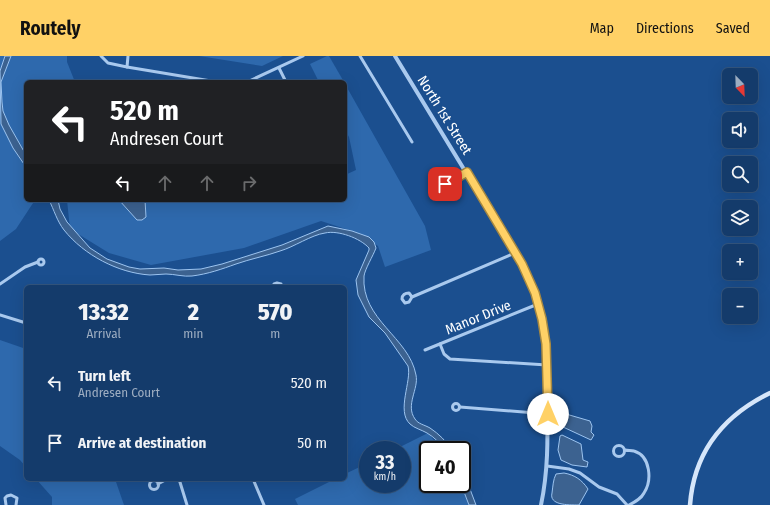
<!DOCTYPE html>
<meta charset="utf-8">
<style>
body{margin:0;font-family:"Fira Sans Condensed",sans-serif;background:#214673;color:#f1f3f6;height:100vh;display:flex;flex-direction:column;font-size:15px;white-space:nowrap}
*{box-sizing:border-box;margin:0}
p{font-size:13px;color:#9dadc1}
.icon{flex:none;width:22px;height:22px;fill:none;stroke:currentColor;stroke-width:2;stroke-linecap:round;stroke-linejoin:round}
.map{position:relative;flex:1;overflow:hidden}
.side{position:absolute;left:24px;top:229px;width:323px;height:196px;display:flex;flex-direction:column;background:#143b6b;border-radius:6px;box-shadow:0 4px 16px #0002,0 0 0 1px #33557e}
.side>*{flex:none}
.banner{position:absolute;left:24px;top:24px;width:323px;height:122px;border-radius:6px;box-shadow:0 4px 16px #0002,0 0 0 1px #33557e;background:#202124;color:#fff;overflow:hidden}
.needle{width:26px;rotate:157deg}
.tools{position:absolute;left:722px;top:12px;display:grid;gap:8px}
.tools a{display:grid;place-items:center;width:36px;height:36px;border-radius:6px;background:#143b6b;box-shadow:0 4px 16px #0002,0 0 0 1px #33557e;font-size:20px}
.speed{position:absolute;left:359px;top:385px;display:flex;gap:8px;font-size:20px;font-weight:700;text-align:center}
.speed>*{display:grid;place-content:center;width:52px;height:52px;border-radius:50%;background:#143b6b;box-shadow:0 4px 16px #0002,0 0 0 1px #33557e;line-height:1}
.speed small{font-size:10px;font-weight:400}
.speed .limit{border:2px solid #111;border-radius:6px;background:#fff;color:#111}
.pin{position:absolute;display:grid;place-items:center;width:34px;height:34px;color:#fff;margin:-17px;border-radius:8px;box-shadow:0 2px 6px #0006}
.me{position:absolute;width:44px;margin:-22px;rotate:0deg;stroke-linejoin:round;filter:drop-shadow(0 0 3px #0008)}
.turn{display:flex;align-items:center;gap:14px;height:84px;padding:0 20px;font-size:18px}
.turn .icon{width:52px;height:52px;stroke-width:2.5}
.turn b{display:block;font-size:28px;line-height:34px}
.lanes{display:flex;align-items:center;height:38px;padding:0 20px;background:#0003;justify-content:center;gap:20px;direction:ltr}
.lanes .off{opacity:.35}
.eta{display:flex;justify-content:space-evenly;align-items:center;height:68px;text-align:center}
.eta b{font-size:24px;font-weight:800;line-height:28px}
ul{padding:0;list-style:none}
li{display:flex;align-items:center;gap:12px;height:60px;padding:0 20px}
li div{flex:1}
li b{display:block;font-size:15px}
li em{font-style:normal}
header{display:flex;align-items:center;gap:24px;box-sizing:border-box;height:56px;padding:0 20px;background:#ffd166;color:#111}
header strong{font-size:19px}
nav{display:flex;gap:22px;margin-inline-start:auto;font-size:14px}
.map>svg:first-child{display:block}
.green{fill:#2e69ad}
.water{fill:#3c6290;stroke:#9cc4f0}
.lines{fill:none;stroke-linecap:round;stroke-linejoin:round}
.minor{stroke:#a9c9ee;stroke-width:3}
.tertiary{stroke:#a9c9ee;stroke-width:4}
.secondary{stroke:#d6e6fa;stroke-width:4.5}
.route-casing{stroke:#a68842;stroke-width:10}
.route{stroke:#ffd166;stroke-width:7}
.labels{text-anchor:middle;stroke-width:3.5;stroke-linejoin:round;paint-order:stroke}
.street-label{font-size:14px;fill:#fff;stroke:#1b4f8f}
</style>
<header>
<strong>Routely</strong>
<nav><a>Map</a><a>Directions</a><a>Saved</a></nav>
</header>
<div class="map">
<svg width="770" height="449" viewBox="0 0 770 449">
<rect width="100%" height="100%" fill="#1b4f8f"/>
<!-- green -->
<g class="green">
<polygon points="0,0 67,0 67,6 75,26 26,26 26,144 35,144 16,173 0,185"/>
<polygon points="199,0 283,0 262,10"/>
<polygon points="327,0 329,0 344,26 319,26 310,8"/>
<polygon points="345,28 425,170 431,194 385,211 378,190 361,178 321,165 244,192 151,209 109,197 70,173 67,144 345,144 345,119 356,114 349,81 345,74"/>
<polygon points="0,284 26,293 26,411 20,404 0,390"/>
<polygon points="428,377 442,394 428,394 428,428 462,428 467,423 476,449 298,449 295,443 335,423 345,423 345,418 368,407 368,428 402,428 402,394 394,394"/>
<polygon points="36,423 115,423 124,449 52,449 52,441"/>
</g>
<!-- water -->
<g class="water">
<polygon points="5,0 11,0 1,26 2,46 3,55 9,69 26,99 26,111 13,92 1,68 0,15"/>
<path d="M 49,144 L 58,144 L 60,153 L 67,166 L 90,192 L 107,203 L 129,211 L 140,213 L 164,212 L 178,214 L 201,213 L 222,208 L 282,189 L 328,170 L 352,175 L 369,181 L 374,186 L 376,192 C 373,200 365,213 364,220 C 361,264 409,281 416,319 C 419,333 405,349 415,363 C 418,368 425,369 430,372 C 439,378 446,385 452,394 L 445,394 C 440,387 434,381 427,377 C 422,374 414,372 410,368 C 396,355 412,325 408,310 L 385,277 L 369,261 L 358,239 L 356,224 L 369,194 L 369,192 C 360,182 338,174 325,177 C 311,179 294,191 280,195 C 266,200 250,203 236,208 C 222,213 208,218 192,220 C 184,221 174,218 166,218 C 161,218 155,219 150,219 C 118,217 84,199 64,174 C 57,165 54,154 49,144 Z"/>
<polygon points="119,144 145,144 146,161 142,164 137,164"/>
<polygon points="566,358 590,365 592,370 591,376 594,379 591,384 563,371 561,368 562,360"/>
<polygon points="562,379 581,388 583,404 588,406 587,411 572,409 561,404 558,394 560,380"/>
<polygon points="462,412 476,449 469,449 461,428 462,428"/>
<path d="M 564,417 C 575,419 582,424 588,433 L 579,449 C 567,449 549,449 552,437 C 553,430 553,424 556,418 Z"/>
</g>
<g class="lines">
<!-- minor -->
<g class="minor">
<polyline points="101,0 108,7 127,11 128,0"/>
<polyline points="360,0 412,86"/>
<polyline points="127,11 217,26"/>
<polyline points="279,12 286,26"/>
<polyline points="247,26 303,0"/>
<circle cx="443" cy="131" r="4"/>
<polyline points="446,129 467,116"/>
<circle cx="41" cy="206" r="3"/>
<polyline points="0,228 25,211 38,206"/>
<polyline points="272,231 274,228 277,227 281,228 282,231"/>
<path d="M 412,241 L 409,237 C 405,237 402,239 402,243 L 405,247 L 409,246 L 412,241 L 515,197"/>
<polyline points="0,259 26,267"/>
<polyline points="440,288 444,298 450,303 547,309"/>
<polyline points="425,294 538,248"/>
<circle cx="456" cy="351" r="3.5"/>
<polyline points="460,351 548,358"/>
<circle cx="619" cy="395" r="5.5"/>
<path d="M 625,394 C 628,395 631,394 634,395 C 651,400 652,425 644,437 C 641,443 635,446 629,449"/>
<polyline points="547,410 569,413 580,417 599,431 617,438 627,449"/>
<polyline points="179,423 187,449"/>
<polyline points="253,423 264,449"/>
<circle cx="154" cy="429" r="4.5"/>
<polyline points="158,428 167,423"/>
<polyline points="6,449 5,442 7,440 11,439 17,442 16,449"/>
</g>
<!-- tertiary -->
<path class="tertiary" d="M 395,0 L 515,197 C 533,227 544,259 547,294 C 548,313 547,331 547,349 C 548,383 548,416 541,449"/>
<!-- secondary -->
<path class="secondary" d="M 690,449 C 694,396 723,360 770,337"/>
</g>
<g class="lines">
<!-- route casing -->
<g class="route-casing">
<polyline id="route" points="445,128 446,129 467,116 522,208 535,237 542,263 546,288 548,358"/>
</g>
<!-- route -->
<use href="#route" class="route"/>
</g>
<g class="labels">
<!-- street labels -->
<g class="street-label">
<text transform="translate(445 59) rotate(58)" y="5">North 1st Street</text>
<text transform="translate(478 261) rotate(-22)" y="5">Manor Drive</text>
</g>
</g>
</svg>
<div class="tools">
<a><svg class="needle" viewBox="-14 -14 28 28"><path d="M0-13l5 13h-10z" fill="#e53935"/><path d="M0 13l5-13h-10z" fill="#9dadc1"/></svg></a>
<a><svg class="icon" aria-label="sound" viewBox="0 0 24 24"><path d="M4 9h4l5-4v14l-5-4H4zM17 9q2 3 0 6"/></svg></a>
<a><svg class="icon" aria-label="search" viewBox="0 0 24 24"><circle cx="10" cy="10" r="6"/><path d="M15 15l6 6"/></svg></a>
<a><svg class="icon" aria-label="layers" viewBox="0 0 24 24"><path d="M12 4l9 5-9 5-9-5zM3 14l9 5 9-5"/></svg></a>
<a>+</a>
<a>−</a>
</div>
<div class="speed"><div>33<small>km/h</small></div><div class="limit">40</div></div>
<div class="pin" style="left:445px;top:128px;background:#d93025"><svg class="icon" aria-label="arrive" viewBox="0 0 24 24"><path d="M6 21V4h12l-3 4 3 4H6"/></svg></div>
<svg class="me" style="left:548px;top:358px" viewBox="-20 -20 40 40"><circle r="19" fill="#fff"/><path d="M0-13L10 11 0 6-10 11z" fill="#ffd166"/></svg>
<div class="banner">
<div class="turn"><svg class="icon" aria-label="left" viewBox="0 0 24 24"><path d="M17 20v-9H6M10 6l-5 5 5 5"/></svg><div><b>520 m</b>Andresen Court</div></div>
<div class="lanes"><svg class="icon" aria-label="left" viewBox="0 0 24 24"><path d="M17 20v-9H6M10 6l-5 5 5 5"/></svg><svg class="icon off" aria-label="ahead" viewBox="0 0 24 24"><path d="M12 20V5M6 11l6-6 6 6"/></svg><svg class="icon off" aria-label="ahead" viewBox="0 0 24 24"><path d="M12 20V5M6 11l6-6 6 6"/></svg><svg class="icon off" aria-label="right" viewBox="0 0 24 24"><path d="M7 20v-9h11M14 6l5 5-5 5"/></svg></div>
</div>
<section class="side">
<div class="eta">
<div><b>13:32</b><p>Arrival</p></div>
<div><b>2</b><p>min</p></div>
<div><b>570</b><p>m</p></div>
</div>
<ul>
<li><svg class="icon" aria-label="left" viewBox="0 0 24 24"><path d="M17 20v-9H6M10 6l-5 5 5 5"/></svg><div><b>Turn left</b><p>Andresen Court</p></div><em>520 m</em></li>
<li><svg class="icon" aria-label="arrive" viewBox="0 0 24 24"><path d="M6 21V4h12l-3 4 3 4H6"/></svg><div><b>Arrive at destination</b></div><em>50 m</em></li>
</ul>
</section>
</div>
